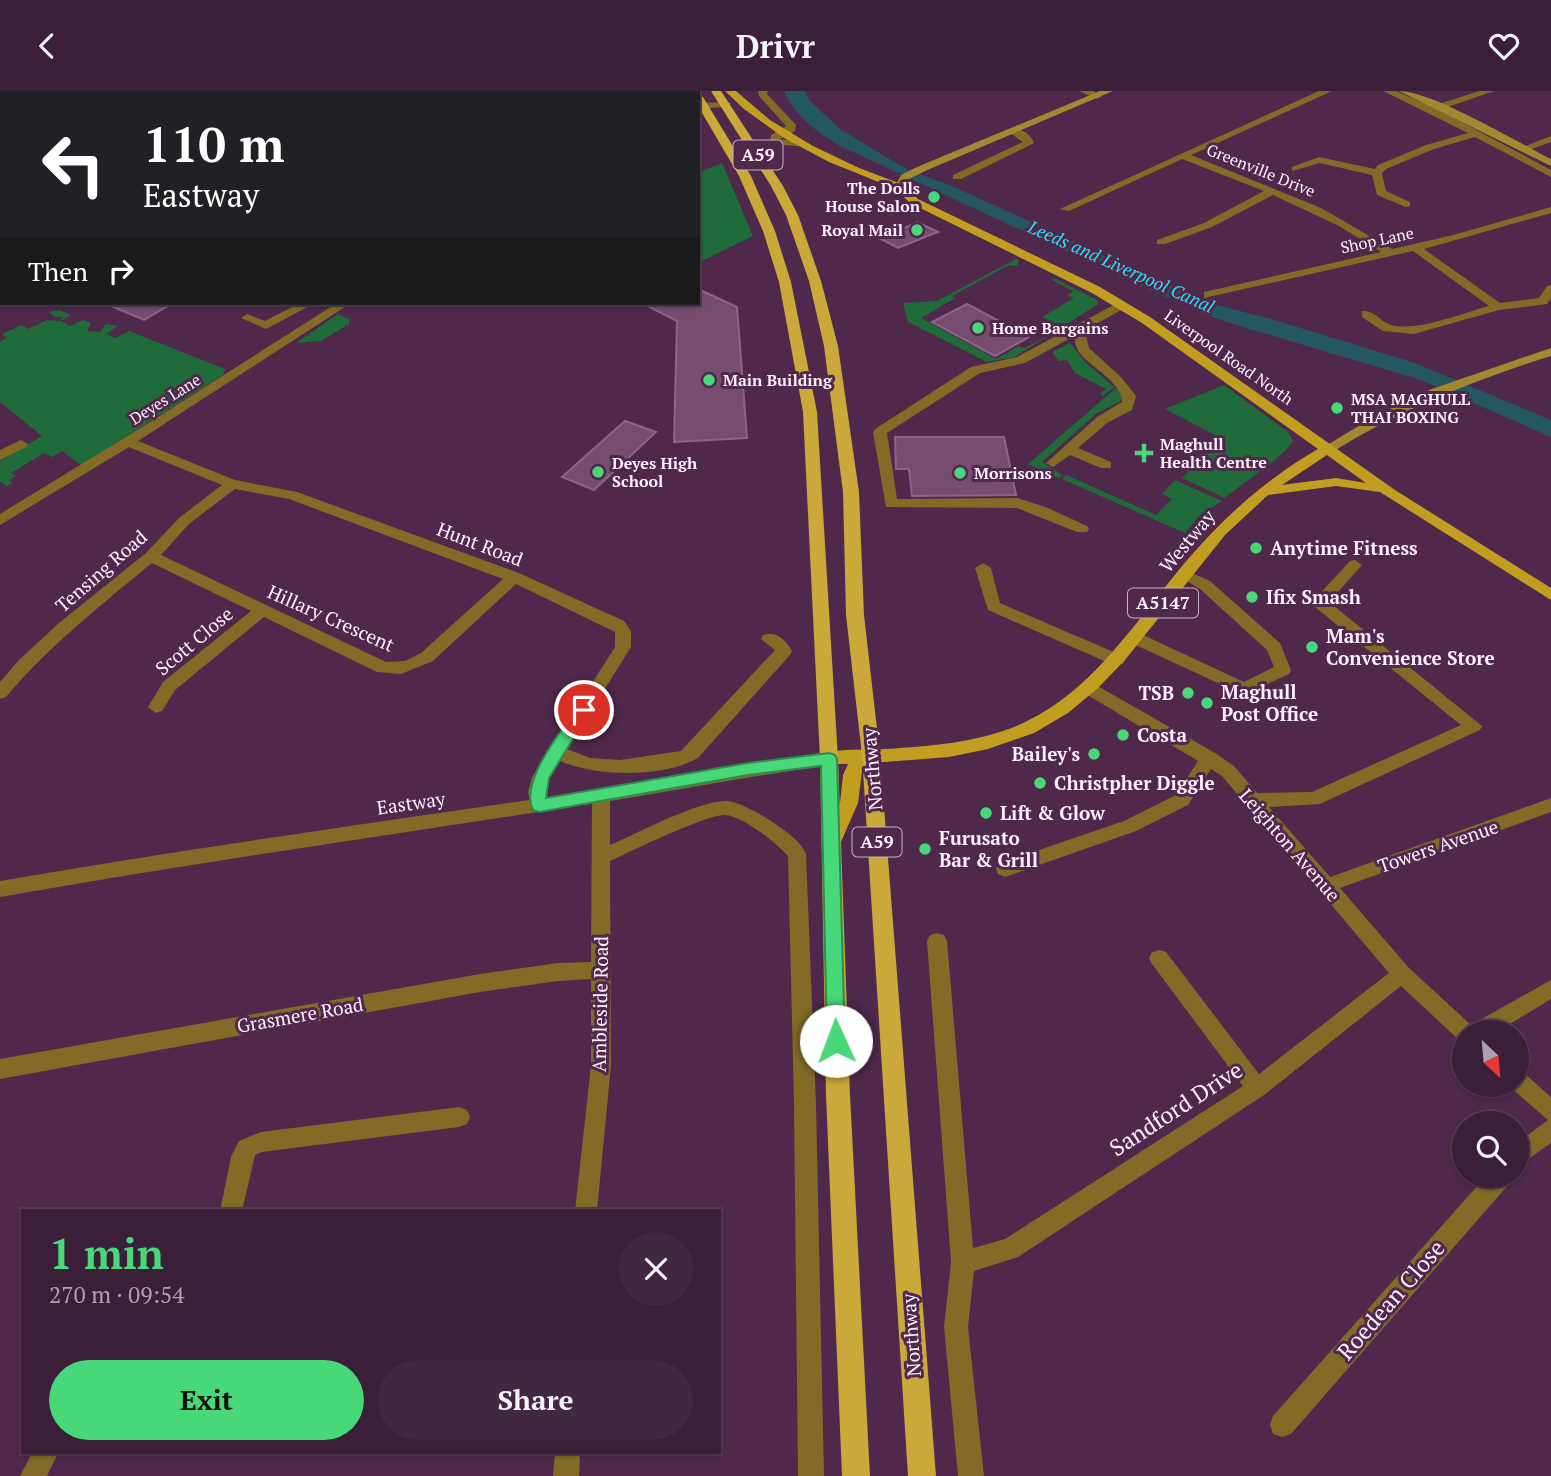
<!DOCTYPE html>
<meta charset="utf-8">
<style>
body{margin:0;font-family:"PT Serif",serif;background:#422740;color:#f1f3f6;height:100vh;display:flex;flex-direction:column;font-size:26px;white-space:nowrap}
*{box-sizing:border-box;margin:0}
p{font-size:23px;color:#aca2ae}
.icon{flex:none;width:38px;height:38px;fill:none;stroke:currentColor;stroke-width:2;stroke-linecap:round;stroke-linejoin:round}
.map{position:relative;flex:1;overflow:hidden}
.details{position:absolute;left:21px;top:1118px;width:700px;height:245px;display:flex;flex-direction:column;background:#3b1e38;border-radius:0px;box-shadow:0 2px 5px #0004,0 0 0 2px #543c53}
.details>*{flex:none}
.banner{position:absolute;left:0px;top:0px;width:700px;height:214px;box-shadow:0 2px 5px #0004,0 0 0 2px #543c53;background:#202124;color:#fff;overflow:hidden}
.needle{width:46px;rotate:154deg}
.tools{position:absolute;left:1452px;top:929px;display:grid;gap:14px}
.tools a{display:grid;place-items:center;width:77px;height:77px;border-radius:50%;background:#3b1e38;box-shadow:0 2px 5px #0004,0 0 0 2px #543c53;font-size:35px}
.pin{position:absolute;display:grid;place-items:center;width:60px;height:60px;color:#fff;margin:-30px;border:4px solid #fff;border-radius:50%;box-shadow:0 2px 7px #0007}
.me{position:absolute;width:77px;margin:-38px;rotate:358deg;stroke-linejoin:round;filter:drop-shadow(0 0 5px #0008)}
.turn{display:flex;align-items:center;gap:24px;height:147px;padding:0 28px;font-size:32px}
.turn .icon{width:91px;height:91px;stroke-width:2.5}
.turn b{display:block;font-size:49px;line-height:60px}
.then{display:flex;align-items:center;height:66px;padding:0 28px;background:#0003;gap:14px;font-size:26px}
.round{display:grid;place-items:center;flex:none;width:74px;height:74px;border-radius:37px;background:#422740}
.headline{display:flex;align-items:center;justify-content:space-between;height:119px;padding:0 28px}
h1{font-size:42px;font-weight:700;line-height:52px;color:#48d779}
.action{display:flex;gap:14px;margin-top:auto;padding:14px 28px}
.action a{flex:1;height:80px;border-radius:42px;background:#48d779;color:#111;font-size:28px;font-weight:700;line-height:80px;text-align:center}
.action a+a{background:#422740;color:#f1f3f6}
header{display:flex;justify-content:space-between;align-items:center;height:91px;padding:0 28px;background:#3b1e38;font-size:32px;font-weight:700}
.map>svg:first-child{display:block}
.green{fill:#1f6c3a}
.water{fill:#245761}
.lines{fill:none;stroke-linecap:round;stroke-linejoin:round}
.stream{stroke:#245761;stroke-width:3.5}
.building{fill:#764d71;stroke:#8e6389;stroke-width:2}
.minor{fill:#816b27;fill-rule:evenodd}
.tertiary{fill:#816b27;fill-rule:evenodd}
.secondary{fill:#a38831;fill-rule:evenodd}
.primary{fill:#c19d21;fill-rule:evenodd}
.trunk{fill:#caa83a;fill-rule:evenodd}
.route{fill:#48d779;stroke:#2f8c4f;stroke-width:2}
.poi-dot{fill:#48d779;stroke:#4f284b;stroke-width:2.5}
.labels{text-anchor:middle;stroke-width:6;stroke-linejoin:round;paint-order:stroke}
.far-street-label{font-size:16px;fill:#feeffc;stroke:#4f284b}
.far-poi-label{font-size:16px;font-weight:bold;fill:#feeffc;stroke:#4f284b;text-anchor:start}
.shield{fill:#4f284b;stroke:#cab3c7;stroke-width:2}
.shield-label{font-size:18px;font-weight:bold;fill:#feeffc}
.far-water-label{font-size:18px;font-style:italic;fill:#2dddf8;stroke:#4f284b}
.street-label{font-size:19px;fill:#feeffc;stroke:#4f284b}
.poi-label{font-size:19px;font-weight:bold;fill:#feeffc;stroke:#4f284b;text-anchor:start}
.near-street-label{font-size:23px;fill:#feeffc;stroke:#4f284b}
</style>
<header><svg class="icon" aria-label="back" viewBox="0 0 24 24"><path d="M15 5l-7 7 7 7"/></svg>Drivr<svg class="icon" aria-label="heart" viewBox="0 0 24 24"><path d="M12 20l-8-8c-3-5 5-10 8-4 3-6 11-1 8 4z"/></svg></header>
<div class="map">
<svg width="1551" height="1385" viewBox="0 0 1551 1385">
<rect width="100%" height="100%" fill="#4f284b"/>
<!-- green -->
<g class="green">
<polygon points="722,72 753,145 698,172 700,110 698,82"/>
<polygon points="1016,168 1019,170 1017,175 1009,174 952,205 955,207 921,227 996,268 1019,255 1024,257 1050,244 1014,266 987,271 908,231 903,212 937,210"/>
<polygon points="1054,187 1097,209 1098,213 1053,242 1048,240 1055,233 1042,226 1074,207 1067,204 1073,200 1052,189"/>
<polygon points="59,219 71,224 61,230 70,235 83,229 91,232 87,240 100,241 106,233 117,235 107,243 115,247 129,240 225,278 223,284 81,374 62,360 52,366 44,362 11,382 16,385 9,389 13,392 7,395 0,391 0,370 42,345 0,311 0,251 6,247 2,243 22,234 28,238 47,229 60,230 62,226 55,226 49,221"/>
<polygon points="338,223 349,228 349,233 321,250 296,252"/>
<polygon points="1070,252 1085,271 1114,296 1103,305 1100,303 1106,298 1075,282 1067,269 1059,270 1052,261"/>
<path d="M 1224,294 L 1288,341 L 1293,350 C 1286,364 1240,394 1225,407 L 1182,387 L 1205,363 L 1183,353 L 1185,351 L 1205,360 L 1219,346 L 1165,318 Z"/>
<polygon points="1116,297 1122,304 1121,310 1097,322 1042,371 1062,384 1059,387 1028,373"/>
<polygon points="1066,384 1156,424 1172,408 1162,403 1175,389 1222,410 1201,423 1185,442 1062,388"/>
</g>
<!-- water -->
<path class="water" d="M 784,0 L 805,0 L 809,9 L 840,38 L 906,78 L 952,95 L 1189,203 L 1199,211 L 1214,213 L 1281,231 L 1415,272 L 1551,329 L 1551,346 L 1421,289 L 1230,232 L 1201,222 L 1195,215 L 1185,211 L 1163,205 L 840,55 C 816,40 795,26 784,0 Z"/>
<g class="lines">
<!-- stream -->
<polyline class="stream" points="0,107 2,104"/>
</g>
<!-- building -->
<g class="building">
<polygon points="917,131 938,141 898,157 881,148"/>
<polygon points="698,198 737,216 747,347 674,351 677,230 642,212 698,212"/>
<polygon points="104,212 173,212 144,229"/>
<polygon points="967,213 1029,246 995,265 932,231"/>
<polygon points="625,330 656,341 594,399 562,386"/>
<polygon points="895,346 1004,346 1016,404 912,405 909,378 896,378"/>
</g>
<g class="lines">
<!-- minor -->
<g class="minor">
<polygon points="393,0 426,0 428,2 394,2"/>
<polygon points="435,0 471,0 433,2"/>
<polygon points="569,0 579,0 567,2"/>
<polygon points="588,0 604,0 606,2 589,2"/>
<polygon points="758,0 768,0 767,3 796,34 795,40 780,48 809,52 809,56 770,53 771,44 786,35 759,5"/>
<polygon points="1079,0 1093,0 1102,5 1097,8"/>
<path d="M 1319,0 L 1332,0 L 1191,64 L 1321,117 L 1392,158 L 1453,144 L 1551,116 L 1551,122 L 1424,158 L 1500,212 L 1539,207 L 1547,195 L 1551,194 L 1551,207 L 1547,213 L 1499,219 L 1414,243 L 1383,240 L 1362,226 L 1362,220 C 1374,219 1380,230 1391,234 C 1417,241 1463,222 1489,215 L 1413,160 L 1204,207 L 1204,201 L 1381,161 L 1339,135 L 1273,104 L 1212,136 L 1165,153 L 1157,153 L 1157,149 L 1204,132 L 1264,100 L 1182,68 L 1069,120 L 1060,118 Z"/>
<polygon points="1383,0 1396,0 1435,17 1436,14 1479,0 1494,0 1439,19 1551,79 1551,86 1475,46 1434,58 1386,78 1382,82 1386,100 1410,111 1410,115 1406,116 1377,104 1372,84 1320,72 1292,80 1292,76 1319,66 1375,78 1378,74 1426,54 1468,42"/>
<polygon points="729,11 731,13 726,16 698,18 698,12"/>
<path d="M 1010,38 C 1020,36 1031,43 1034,52 L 961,88 L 953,88 L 953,84 L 1023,51 L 1010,42 Z"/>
<polygon points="1551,45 1551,51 1523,61 1518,58"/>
<path d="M 1121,210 L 1125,211 L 1125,217 L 1085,239 L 1089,257 L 1121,286 L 1136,305 L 1132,319 L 1107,332 L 1078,357 L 1111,371 L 1111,377 L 1101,377 L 1070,364 L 1053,376 L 1046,372 L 1097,326 L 1122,311 C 1122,291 1090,276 1079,261 C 1076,257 1075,250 1074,245 L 1025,272 L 980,282 L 887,342 L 897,408 L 1018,407 L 1048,417 L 1087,435 L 1089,438 L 1087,441 L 1077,441 L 1017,417 L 886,416 L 873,341 L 875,338 L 971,276 L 1017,266 Z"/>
<polygon points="300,212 315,212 266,238 241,227 247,223 265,230"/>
<path d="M 337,212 L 351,212 L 138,350 L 235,389 L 297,401 L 519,482 L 624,530 L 631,540 L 631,556 L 567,658 L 590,667 L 620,669 L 681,660 L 775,559 L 761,548 L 763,544 C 777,540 786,549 792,560 L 790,564 L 698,667 C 663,687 597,686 560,670 L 549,687 L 545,720 L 533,720 L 528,701 L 532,686 L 615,556 L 615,541 L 516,493 L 433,570 L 401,583 L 377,581 L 264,526 L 175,599 L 162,620 L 156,622 L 148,616 L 163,591 L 251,520 L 152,472 C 101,514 49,555 6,606 L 0,608 L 0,591 L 19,569 L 59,532 L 146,462 L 179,427 L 222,394 L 129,356 L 0,434 L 0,423 L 147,333 ZM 235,398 L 289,408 L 503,488 L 421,562 L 405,570 L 386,571 L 161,464 L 189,433 Z"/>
<polygon points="21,349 28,353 26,356 0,369 0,359"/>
<polygon points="1355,469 1362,474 1329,511 1482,635 1480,639 1320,713 1269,716 1330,786 1551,707 1551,721 1340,797 1409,877 1471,934 1551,889 1551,908 1495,942 1465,942 1465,951 1459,949 1401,895 1264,1004 1018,1166 974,1180 968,1236 984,1385 958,1385 944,1236 951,1171 927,850 930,844 937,842 944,844 947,850 973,1157 1005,1148 1243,995 1152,873 1149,867 1152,861 1159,859 1166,861 1259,983 1389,882 1222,685 1211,678 1188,714 1136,740 1005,786 998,783 996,778 998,773 1124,730 1176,704 1198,670 1084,602 1082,598 1084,594 1096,594 1215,662 1234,675 1257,702 1312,701 1461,634 1315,516 1312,512 1315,508 1350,470"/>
<polygon points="983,472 991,477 1000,512 1123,565 1125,569 1123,573 1111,573 988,519 975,477"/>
<polygon points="1185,479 1210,490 1280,552 1291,579 1289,583 1244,604 1129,551 1127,547 1129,543 1141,543 1244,591 1274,576 1267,559 1200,498 1177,484 1180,480"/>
<path d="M 601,698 L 607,700 L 610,705 L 610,754 C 636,743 701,708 727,710 C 742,712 758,722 771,730 C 784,739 799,748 806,763 L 816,1013 L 824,1385 L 798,1385 L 794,1013 L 788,765 C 776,752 743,725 725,724 C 707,723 632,760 610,770 L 611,974 L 597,1120 L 575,1120 L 591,974 L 591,888 L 558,890 L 480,901 L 0,988 L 0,968 L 480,883 L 558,872 L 591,871 L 592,705 L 595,700 Z"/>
<polygon points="1517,979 1524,982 1551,1006 1551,1052 1517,1076 1517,1052 1548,1029 1510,996 1517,994"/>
<polygon points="459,1016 467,1019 470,1026 467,1033 459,1036 262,1061 255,1064 242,1120 220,1120 231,1066 239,1050 261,1041"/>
<polygon points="1486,1085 1512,1085 1509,1093 1291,1343 1282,1346 1273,1343 1270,1334 1273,1325"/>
<polygon points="32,1362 58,1362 47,1385 20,1385"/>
<polygon points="555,1362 580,1362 579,1385 553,1385"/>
</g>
<!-- tertiary -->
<path class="tertiary" d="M 829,661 L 835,663 L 838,668 L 835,673 L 829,675 C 744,685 662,703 577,715 C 385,745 192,772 0,806 L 0,790 C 192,757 385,730 577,702 C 662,689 744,672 829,661 Z"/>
<!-- secondary -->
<g class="secondary">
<polygon points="1100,0 1113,0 925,80 909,88 904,98 895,96 901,84 917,76"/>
<path d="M 1399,0 C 1432,0 1517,51 1551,68 L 1551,75 Z"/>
<path d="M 1551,257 L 1551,265 C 1475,289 1402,318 1334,360 L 1329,361 L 1322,357 L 1377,324 L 1432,298 Z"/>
</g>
<!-- primary -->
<path class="primary" d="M 725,0 L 736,0 L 770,29 L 813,55 L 859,77 L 904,94 L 918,108 L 1100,196 L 1150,226 L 1395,399 L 1551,497 L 1551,509 L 1380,401 L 1336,395 L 1268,404 L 1225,444 L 1125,569 L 1098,597 L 1068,622 L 1034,642 L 988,658 L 949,666 L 872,672 L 862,680 L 858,712 L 837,760 L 831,762 L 825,760 L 822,755 L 840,712 L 843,684 L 848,673 L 823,673 L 820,668 L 823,663 C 842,657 866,659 886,658 C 932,655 978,652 1021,633 C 1095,600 1138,526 1189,467 C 1227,423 1268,387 1318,358 L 1142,232 L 1092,202 L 910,112 L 896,98 L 829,71 L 784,47 L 744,18 ZM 1327,364 L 1366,392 L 1336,387 L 1282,394 Z"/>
<!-- trunk -->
<g class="trunk">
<polygon points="711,0 721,0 783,95 798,124 821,190 838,255 859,401 864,524 880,664 936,1385 908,1385 862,664 846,524 843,401 824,255 809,190 786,124 771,95"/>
<polygon points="698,3 703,6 751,85 775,140 791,191 817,321 838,668 850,1004 870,1385 842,1385 826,1004 820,668 803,321 779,191 763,140 739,85 698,15"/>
</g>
</g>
<!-- route -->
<path class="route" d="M 584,614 L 591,619 L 549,687 L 546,707 L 748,672 L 829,662 L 835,664 L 837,668 L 845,950 L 843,956 L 836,959 L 830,956 L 827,950 L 821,675 L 748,684 L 539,721 L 533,719 C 519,690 562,640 578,615 Z"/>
<!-- markers -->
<g class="poi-dot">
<circle cx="934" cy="106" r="7"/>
<circle cx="917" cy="139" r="7"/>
<circle cx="978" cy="237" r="7"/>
<circle cx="709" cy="289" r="7"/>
<circle cx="1337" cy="317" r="7"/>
<path d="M1140.5 351.5h7v7h7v7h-7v7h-7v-7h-7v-7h7z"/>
<circle cx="598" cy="381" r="7"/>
<circle cx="960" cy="382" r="7"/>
<circle cx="1256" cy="457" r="7"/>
<circle cx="1252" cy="506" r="7"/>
<circle cx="1312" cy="556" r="7"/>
<circle cx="1188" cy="602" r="7"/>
<circle cx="1207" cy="612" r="7"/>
<circle cx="1123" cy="644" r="7"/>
<circle cx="1094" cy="663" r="7"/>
<circle cx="1040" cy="692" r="7"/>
<circle cx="986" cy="722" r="7"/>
<circle cx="925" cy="758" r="7"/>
</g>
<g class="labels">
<!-- far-street labels -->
<g class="far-street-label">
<text transform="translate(1261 79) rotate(22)" y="6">Greenville Drive</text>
<text transform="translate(1377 149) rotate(-12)" y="6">Shop Lane</text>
<text transform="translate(1229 266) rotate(35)" y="6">Liverpool Road North</text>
<text transform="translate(165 308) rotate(-32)" y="6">Deyes Lane</text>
</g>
<!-- far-poi labels -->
<g class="far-poi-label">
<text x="920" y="103" text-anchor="end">The Dolls<tspan x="920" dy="18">House Salon</tspan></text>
<text x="903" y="145" text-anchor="end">Royal Mail</text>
<text x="992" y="243">Home Bargains</text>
<text x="723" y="295">Main Building</text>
<text x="1351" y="314">MSA MAGHULL<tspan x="1351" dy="18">THAI BOXING</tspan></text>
<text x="1160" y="359">Maghull<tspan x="1160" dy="18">Health Centre</tspan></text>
<text x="612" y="378">Deyes High<tspan x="612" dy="18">School</tspan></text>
<text x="974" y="388">Morrisons</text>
</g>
<!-- shield labels -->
<g class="shield">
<rect x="733.5" y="49.5" width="49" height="29" rx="5"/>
<rect x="1128" y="497.5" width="70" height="29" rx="5"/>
<rect x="852.5" y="736.5" width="49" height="29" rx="5"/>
</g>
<g class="shield-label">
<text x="758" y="70">A59</text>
<text x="1163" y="518">A5147</text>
<text x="877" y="757">A59</text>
</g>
<!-- far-water labels -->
<g class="far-water-label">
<text transform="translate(1121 176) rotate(24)" y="6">Leeds and Liverpool Canal</text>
</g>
<!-- street labels -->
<g class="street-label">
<text transform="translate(1187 450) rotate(-50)" y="7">Westway</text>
<text transform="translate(480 453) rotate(21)" y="7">Hunt Road</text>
<text transform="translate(101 480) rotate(-41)" y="7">Tensing Road</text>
<text transform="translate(331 527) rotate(24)" y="7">Hillary Crescent</text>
<text transform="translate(194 550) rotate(-40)" y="7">Scott Close</text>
<text transform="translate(872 678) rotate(-95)" y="7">Northway</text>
<text transform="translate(411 712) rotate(-8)" y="7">Eastway</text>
<text transform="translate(1290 754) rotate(49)" y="7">Leighton Avenue</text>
<text transform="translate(1438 755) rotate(-19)" y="7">Towers Avenue</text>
<text transform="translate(600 913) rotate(-89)" y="7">Ambleside Road</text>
<text transform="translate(300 924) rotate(-10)" y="7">Grasmere Road</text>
<text transform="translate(911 1244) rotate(-94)" y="7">Northway</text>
</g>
<!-- poi labels -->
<g class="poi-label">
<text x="1270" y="464">Anytime Fitness</text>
<text x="1266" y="513">Ifix Smash</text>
<text x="1326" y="552">Mam's<tspan x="1326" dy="22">Convenience Store</tspan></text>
<text x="1221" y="608">Maghull<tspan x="1221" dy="22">Post Office</tspan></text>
<text x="1174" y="609" text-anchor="end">TSB</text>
<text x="1137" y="651">Costa</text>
<text x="1080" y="670" text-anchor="end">Bailey's</text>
<text x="1054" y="699">Christpher Diggle</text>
<text x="1000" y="729">Lift &amp; Glow</text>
<text x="939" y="754">Furusato<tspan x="939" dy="22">Bar &amp; Grill</tspan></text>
</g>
<!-- near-street labels -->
<g class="near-street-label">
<text transform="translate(1176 1018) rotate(-33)" y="8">Sandford Drive</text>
<text transform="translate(1391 1209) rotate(-49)" y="8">Roedean Close</text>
</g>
</g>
</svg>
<div class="tools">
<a><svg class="needle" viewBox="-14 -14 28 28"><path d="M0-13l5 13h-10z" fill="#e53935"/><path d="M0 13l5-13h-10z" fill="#aca2ae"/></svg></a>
<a><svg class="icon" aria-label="search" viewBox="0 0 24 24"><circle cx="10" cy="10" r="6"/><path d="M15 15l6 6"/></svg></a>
</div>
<div class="pin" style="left:584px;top:619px;background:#d93025"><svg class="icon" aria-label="arrive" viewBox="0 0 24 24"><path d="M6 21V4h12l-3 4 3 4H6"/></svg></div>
<svg class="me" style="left:836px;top:950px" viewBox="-20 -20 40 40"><circle r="19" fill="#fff"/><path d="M0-13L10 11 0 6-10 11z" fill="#48d779"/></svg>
<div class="banner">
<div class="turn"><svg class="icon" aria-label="left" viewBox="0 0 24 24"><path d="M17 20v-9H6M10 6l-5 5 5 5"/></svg><div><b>110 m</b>Eastway</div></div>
<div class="then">Then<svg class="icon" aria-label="right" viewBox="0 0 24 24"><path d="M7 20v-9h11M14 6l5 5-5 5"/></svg></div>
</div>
<section class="details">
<div class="headline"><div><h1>1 min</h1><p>270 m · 09:54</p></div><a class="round"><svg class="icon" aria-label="close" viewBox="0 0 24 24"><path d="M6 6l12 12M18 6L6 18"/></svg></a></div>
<div class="action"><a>Exit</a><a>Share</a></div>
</section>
</div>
